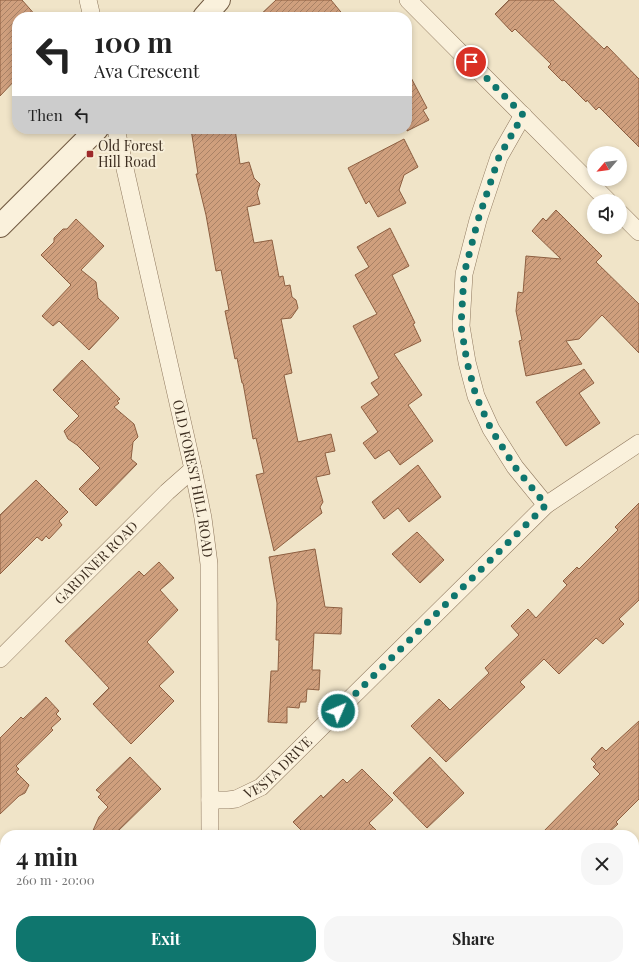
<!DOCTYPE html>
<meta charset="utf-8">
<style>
body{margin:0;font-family:"Playfair Display",serif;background:#f6f6f6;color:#222;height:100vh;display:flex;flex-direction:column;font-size:15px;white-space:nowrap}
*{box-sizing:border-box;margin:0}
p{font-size:13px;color:#767676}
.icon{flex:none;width:22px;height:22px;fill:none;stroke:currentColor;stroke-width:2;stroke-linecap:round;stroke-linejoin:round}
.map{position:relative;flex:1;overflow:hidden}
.sheet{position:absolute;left:0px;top:830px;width:639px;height:140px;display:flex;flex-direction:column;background:#fff;border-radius:16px 16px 0 0;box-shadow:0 2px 6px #0003}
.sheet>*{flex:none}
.hud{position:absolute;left:12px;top:12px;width:400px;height:122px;border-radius:16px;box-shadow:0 2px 6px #0003;background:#fff;color:#222;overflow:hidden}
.needle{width:26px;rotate:242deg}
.controls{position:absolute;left:587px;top:146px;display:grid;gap:8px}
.controls a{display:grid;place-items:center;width:40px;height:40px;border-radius:50%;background:#fff;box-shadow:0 2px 6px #0003;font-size:20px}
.pin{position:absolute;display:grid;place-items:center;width:34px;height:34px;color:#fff;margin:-17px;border:2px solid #fff;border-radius:50%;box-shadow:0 1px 4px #0007}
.me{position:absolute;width:44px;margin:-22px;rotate:45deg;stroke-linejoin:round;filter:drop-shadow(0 0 3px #0008)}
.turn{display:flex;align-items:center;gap:14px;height:84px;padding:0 16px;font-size:18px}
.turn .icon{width:52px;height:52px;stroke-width:2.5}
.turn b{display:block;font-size:28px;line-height:34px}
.then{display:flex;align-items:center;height:38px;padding:0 16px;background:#0003;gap:8px;font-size:15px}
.round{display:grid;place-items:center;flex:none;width:42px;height:42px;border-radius:16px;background:#f6f6f6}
.head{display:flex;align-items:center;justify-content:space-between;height:68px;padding:0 16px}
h1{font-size:24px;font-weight:700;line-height:30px}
.primary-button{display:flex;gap:8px;margin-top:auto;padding:8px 16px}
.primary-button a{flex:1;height:46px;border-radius:16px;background:#0f766e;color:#fff;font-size:16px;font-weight:700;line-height:46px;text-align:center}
.primary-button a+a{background:#f6f6f6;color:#222}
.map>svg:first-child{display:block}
.building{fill:url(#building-hatch);stroke:#8d5f41}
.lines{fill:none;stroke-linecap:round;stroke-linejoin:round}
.street-casing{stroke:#8d765c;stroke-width:18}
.secondary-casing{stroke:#6f573f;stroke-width:24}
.street{stroke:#faf1dc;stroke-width:17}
.secondary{stroke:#faf1dc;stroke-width:22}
.route{stroke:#0f766e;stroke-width:7;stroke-dasharray:0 12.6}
.poi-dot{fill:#9e2a2b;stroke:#f7eed8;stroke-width:1.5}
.labels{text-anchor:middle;stroke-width:4;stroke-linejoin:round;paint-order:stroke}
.poi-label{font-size:14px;fill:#3d2e20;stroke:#f7eed8;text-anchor:start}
.street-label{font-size:14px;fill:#3d2e20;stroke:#f7eed8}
</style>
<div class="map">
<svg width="639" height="970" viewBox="0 0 639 970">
<defs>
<pattern id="building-hatch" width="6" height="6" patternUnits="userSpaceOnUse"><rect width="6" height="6" fill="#cf9f7d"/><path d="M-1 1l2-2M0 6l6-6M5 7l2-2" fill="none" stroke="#a98266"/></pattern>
</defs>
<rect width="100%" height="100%" fill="#f0e4c8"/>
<!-- building -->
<g class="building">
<polygon points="0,0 22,0 37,17 17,17 17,78 0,96"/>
<polygon points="276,0 331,0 345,17 258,17"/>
<polygon points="509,0 553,0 604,49 607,46 639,79 639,147 599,107 596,110 587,100 586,102 564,80 562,81 548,67 551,64 515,29 512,32 495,14"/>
<polygon points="407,70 427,108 423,110 429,120 407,131"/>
<polygon points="191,129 235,129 240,164 249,162 254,178 260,184 257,193 260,204 247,207 254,243 272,240 279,277 283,276 285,286 290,285 292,297 296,300 298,308 291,318 281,319 292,373 284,375 298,442 331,434 335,451 325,453 330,474 316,477 323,502 320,507 322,513 274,551 256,475 264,473 256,438 253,439 243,383 242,383 237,358 235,359 225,311 229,310 221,270 216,271 206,215 196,174 198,174"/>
<polygon points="404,139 418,167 404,175 399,190 406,203 378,217 369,201 366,204 348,168"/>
<polygon points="556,210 602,256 596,262 639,304 639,353 602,315 579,339 566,341 582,364 526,376 519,341 522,340 516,311 518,292 523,293 526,256 561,259 532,231 543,218 546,221"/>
<polygon points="76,219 104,246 81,270 96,282 98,298 119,318 89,350 59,321 53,326 42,316 71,285 41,255 54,242 54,238 63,229 67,229"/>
<polygon points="390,228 409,266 392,275 415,323 413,324 421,341 394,354 422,395 408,405 433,441 400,465 389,450 375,459 363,443 378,432 361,407 379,395 371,383 379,378 353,326 377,314 355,275 369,267 357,247"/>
<polygon points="82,360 120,399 117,401 119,403 114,407 134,424 138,437 133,442 131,459 137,464 96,506 79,489 100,468 77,445 68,439 64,431 79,416 53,390"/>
<polygon points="584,369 594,383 579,393 600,423 566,446 536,402"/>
<polygon points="418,465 441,497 409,522 398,508 384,519 372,502"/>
<polygon points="36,480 68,512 59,521 62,525 49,539 46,536 42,541 37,537 0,574 0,515"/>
<polygon points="639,503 639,600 619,619 624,624 603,644 596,638 559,674 544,659 520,682 525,687 446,762 411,726 439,699 450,710 489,673 485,668 519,635 511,626 528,609 536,618 567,585 563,581 577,567 579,569 618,530 615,527"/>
<polygon points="417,532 444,560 420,583 392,554"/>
<polygon points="315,549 325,607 342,608 341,634 314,633 312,670 320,670 319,690 307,689 306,702 300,702 299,708 287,707 287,723 268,722 271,671 278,671 279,640 276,640 277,603 269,557"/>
<polygon points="159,562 174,578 160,590 178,610 147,642 174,672 159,686 174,701 131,744 93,704 109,688 65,641 139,571 144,576"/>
<polygon points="46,697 59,711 56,714 61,719 51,728 53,730 16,766 19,769 16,772 29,785 25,793 19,796 0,814 0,738 21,717 23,719"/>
<polygon points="639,721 639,799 616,822 618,824 606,835 540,835 600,774 593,767 596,764 591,759 602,747 606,751"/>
<polygon points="130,757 161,789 114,835 91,835 99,817 108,807 98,797 101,794 96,790"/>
<polygon points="430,757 464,793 427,828 393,793"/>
<polygon points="362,769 393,800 369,823 381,835 306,835 293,822 321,795 323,798 343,779 347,783"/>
</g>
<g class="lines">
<!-- street casing -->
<g class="street-casing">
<g id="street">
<polyline points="88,0 92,17"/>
<polyline points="408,0 608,201"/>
<polyline points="523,115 499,157 478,220 464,274 461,326 467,362 476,396 491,429 515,467 546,505"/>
<path id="s1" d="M 116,129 L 193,469 L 203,518 L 209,564 L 210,835"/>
<polyline points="620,213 639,232"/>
<path id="s2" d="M 0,659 L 167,492 L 193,469"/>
<path id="s3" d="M 210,800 L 228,800 L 236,799 L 261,787 L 546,505 L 639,443"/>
<polyline points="634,879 639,872"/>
<polyline points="210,965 210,970"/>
<polyline points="354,965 359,970"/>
<polyline points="119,970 124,965"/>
<polyline points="576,970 579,965"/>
</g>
</g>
<!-- secondary casing -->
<g class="secondary-casing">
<g id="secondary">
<polyline points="204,17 219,0"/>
<polyline points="0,226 97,129"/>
</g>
</g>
<!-- street -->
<use href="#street" class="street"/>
<!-- secondary -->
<use href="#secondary" class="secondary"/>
</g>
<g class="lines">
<!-- route -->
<polyline class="route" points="338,711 546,505 515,467 491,429 476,396 467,362 461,326 464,274 478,220 499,157 523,115 471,62"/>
</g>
<!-- markers -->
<rect class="poi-dot" x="86" y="150" width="8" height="8" rx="2"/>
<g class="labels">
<!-- poi labels -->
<g class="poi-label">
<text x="98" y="151">Old Forest<tspan x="98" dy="16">Hill Road</tspan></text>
</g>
<!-- street labels -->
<g class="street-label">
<text dy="5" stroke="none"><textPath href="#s1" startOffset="358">OLD FOREST HILL ROAD</textPath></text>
<text dy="5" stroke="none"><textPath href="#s2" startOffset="136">GARDINER ROAD</textPath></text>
<text dy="5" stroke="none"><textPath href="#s3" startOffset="79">VESTA DRIVE</textPath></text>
</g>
</g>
</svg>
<div class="controls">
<a><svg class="needle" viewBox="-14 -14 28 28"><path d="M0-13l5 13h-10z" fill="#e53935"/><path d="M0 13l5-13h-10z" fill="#767676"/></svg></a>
<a><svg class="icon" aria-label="sound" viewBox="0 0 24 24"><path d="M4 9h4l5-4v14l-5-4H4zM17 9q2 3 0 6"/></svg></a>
</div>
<div class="pin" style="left:471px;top:62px;background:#d93025"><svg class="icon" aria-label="arrive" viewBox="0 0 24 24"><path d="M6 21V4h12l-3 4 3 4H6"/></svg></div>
<svg class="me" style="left:338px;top:711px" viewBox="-20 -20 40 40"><circle r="17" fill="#0f766e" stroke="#fff" stroke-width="3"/><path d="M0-11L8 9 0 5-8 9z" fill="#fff"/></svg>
<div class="hud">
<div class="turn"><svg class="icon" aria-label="left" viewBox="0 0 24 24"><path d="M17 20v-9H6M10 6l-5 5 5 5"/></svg><div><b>100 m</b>Ava Crescent</div></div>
<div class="then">Then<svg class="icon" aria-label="left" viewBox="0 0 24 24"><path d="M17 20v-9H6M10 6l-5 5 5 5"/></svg></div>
</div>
<section class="sheet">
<div class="head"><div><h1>4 min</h1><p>260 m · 20:00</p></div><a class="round"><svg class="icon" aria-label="close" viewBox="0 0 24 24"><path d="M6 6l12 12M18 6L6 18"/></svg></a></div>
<div class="primary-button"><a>Exit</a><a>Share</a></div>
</section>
</div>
